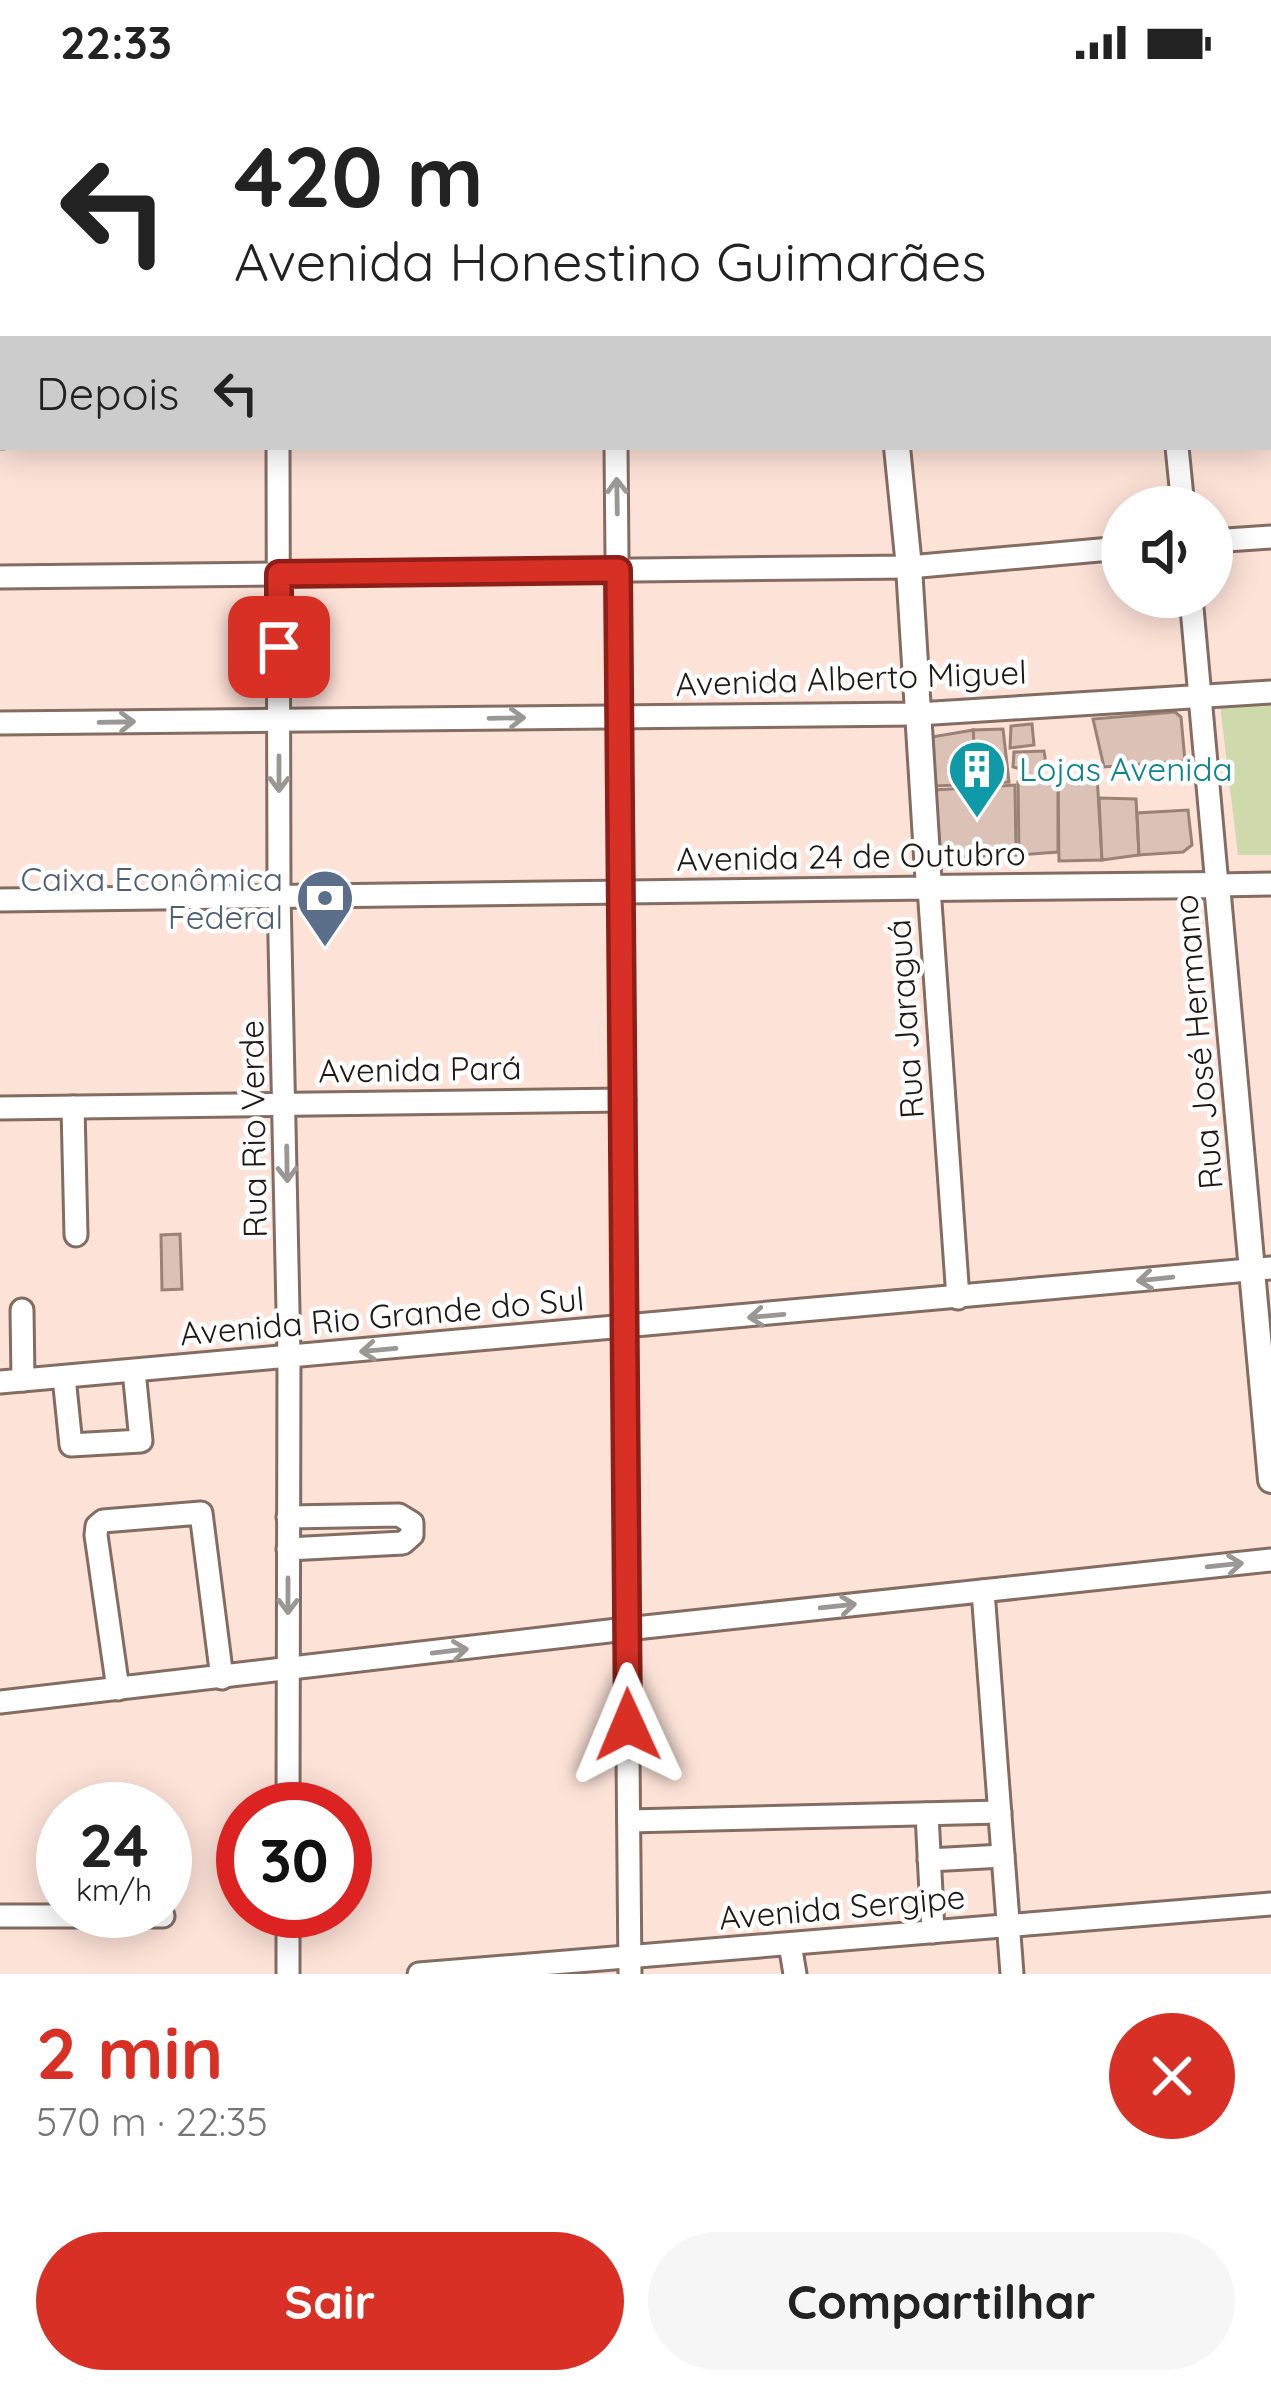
<!DOCTYPE html>
<html lang="pt">
<meta charset="utf-8">
<style>
body{margin:0;font-family:Quicksand,sans-serif;background:#f6f6f6;color:#222;height:100vh;display:flex;flex-direction:column;font-size:45px;white-space:nowrap}
*{box-sizing:border-box;margin:0}
p{font-size:39px;color:#767676}
.icon{flex:none;width:66px;height:66px;fill:none;stroke:currentColor;stroke-width:2;stroke-linecap:round;stroke-linejoin:round}
.map{position:relative;height:1890px;overflow:hidden}
.side{display:flex;flex-direction:column;background:#fff;flex:1}
.side>*{flex:none}
.top-card{position:absolute;left:0px;top:0px;width:1272px;height:366px;box-shadow:0 6px 30px #0003;background:#fff;color:#222;overflow:hidden}
.tools{position:absolute;left:1101px;top:402px;display:grid;gap:24px}
.tools a{display:grid;place-items:center;width:132px;height:132px;border-radius:50%;background:#fff;box-shadow:0 6px 30px #0003;font-size:60px}
.speed{position:absolute;left:36px;top:1698px;display:flex;gap:24px;font-size:60px;font-weight:700;text-align:center}
.speed>*{display:grid;place-content:center;width:156px;height:156px;border-radius:50%;background:#fff;box-shadow:0 6px 30px #0003;line-height:1}
.speed small{font-size:30px;font-weight:400}
.speed .limit{border:18px solid #d22;background:#fff;color:#111}
.pin{position:absolute;display:grid;place-items:center;width:102px;height:102px;color:#fff;margin:-51px;border-radius:24px;box-shadow:0 6px 18px #0006}
.me{position:absolute;width:132px;margin:-66px;rotate:359deg;stroke-linejoin:round;filter:drop-shadow(0 0 9px #0008)}
.turn{display:flex;align-items:center;gap:42px;height:252px;padding:0 36px;font-size:54px}
.turn .icon{width:156px;height:156px;stroke-width:2.5}
.turn b{display:block;font-size:84px;line-height:102px}
.then{display:flex;align-items:center;height:114px;padding:0 36px;background:#0003;gap:24px;font-size:45px}
.round{display:grid;place-items:center;flex:none;width:126px;height:126px;border-radius:63px;background:#f6f6f6}
.headline{display:flex;align-items:center;justify-content:space-between;height:204px;padding:0 36px}
h1{font-size:72px;font-weight:700;line-height:90px;color:#d93025}
.action{display:flex;gap:24px;margin-top:auto;padding:24px 36px}
.action a{flex:1;height:138px;border-radius:72px;background:#d93025;color:#fff;font-size:48px;font-weight:700;line-height:138px;text-align:center}
.action a+a{background:#f6f6f6;color:#222}
.status{display:flex;justify-content:space-between;align-items:center;height:84px;padding:0 60px;background:#fff;direction:ltr}
.status svg{height:33px;fill:currentColor}
.map>svg:first-child{display:block}
.green{fill:#cfdaac}
.building{fill:#dbc1b6;stroke:#9a8277;stroke-width:3}
.lines{fill:none;stroke-linecap:round;stroke-linejoin:round}
.minor-casing{stroke:#836c62;stroke-width:27}
.major-casing{stroke:#836c62;stroke-width:30}
.minor{stroke:#fff;stroke-width:21}
.major{stroke:#fff;stroke-width:24}
.oneway{stroke:#9b9795}
.route-casing{stroke:#8d1f18;stroke-width:30}
.route{stroke:#d93025;stroke-width:21}
.labels{text-anchor:middle;stroke-width:9;stroke-linejoin:round;paint-order:stroke}
.street-label{font-size:33px;fill:#211713;stroke:#fff}
.culture-label{font-size:33px;fill:#0d838f;stroke:#fff;text-anchor:start}
.service-label{font-size:33px;fill:#4e5e75;stroke:#fff;text-anchor:end}
</style>
<div class="status"><b>22:33</b><svg viewBox="0 0 49 12"><path d="M0 12V9h3v3zM5 12V6h3v6zM10 12V3h3v9zM15 12V0h3v12zM26 1h20v11H26zM47 4h2v5h-2z"/></svg></div>
<div class="map">
<svg width="1271" height="1890" viewBox="0 0 1271 1890">
<rect width="100%" height="100%" fill="#fde2d7"/>
<!-- green -->
<polygon class="green" points="1271,619 1271,771 1238,771 1220,621"/>
<!-- building -->
<g class="building">
<polygon points="1175,628 1181,633 1185,677 1104,683 1093,635"/>
<polygon points="1032,640 1034,661 1010,664 1011,642"/>
<polygon points="1003,645 1009,698 977,700 973,646"/>
<polygon points="973,646 977,700 935,702 932,653"/>
<polygon points="1044,667 1046,680 1040,684 1042,694 1020,694 1020,685 1013,683 1014,668"/>
<polygon points="1097,691 1102,776 1059,777 1058,695"/>
<polygon points="1058,695 1058,768 1019,771 1018,698"/>
<polygon points="1015,701 1016,771 947,773 940,766 935,706"/>
<polygon points="1099,714 1136,715 1139,771 1102,776"/>
<polygon points="1188,726 1192,761 1183,768 1139,771 1137,729"/>
<polygon points="180,1150 182,1205 162,1206 161,1151"/>
</g>
<g class="lines">
<!-- minor casing -->
<g class="minor-casing">
<g id="minor">
<polyline points="613,0 613,3"/>
<polyline points="1143,0 1143,3"/>
<polyline points="279,3 279,0"/>
<polyline points="0,204 3,204"/>
<polyline points="0,353 3,353"/>
<polyline points="278,363 279,810 289,1273 288,1725"/>
<polyline points="616,363 630,1890"/>
<polyline points="1177,363 1183,423"/>
<polyline points="1212,457 1271,453"/>
<polyline points="0,493 909,483 1122,464"/>
<polyline points="1191,513 1217,801 1271,800"/>
<polyline points="0,639 918,630 1271,608"/>
<polyline points="0,816 929,804 958,1214"/>
<polyline points="73,1023 76,1151"/>
<polyline points="0,1024 624,1016"/>
<polyline points="22,1226 23,1296"/>
<polyline points="64,1293 71,1361 141,1357 134,1287"/>
<polyline points="0,1298 1271,1184"/>
<polyline points="288,1465 403,1459 412,1451 412,1439 399,1431 288,1433"/>
<polyline points="983,1507 1012,1890"/>
<polyline points="118,1605 96,1451 97,1442 103,1437 201,1429 222,1594"/>
<polyline points="0,1618 626,1545 1271,1476"/>
<polyline points="927,1730 933,1848"/>
<polyline points="629,1737 1000,1728"/>
<polyline points="929,1776 1003,1772"/>
<polyline points="288,1827 288,1890"/>
<polyline points="0,1832 163,1832"/>
<polyline points="790,1860 795,1890"/>
<polyline points="419,1890 1271,1820"/>
</g>
</g>
<!-- major casing -->
<g class="major-casing">
<g id="major">
<polyline points="871,0 872,3"/>
<polyline points="897,363 909,483 929,804 1217,801 1271,1396"/>
</g>
</g>
<!-- minor -->
<use href="#minor" class="minor"/>
<!-- major -->
<use href="#major" class="major"/>
</g>
<!-- one-way arrows -->
<defs><path id="oneway-shaft" d="M-6 0H5M1.5-3L5.5 0L1.5 3" fill="none" stroke-width="1.6" stroke-linecap="round" stroke-linejoin="round" transform="scale(3)"/></defs>
<g class="oneway">
<use href="#oneway-shaft" transform="translate(617 412) rotate(-91)"/>
<use href="#oneway-shaft" transform="translate(507 634) rotate(-1)"/>
<use href="#oneway-shaft" transform="translate(117 638) rotate(-1)"/>
<use href="#oneway-shaft" transform="translate(279 690) rotate(90)"/>
<use href="#oneway-shaft" transform="translate(287 1080) rotate(89)"/>
<use href="#oneway-shaft" transform="translate(1155 1195) rotate(174)"/>
<use href="#oneway-shaft" transform="translate(766 1232) rotate(175)"/>
<use href="#oneway-shaft" transform="translate(378 1266) rotate(175)"/>
<use href="#oneway-shaft" transform="translate(1225 1481) rotate(-6)"/>
<use href="#oneway-shaft" transform="translate(288 1512) rotate(90)"/>
<use href="#oneway-shaft" transform="translate(838 1522) rotate(-6)"/>
<use href="#oneway-shaft" transform="translate(450 1567) rotate(-7)"/>
</g>
<g class="lines">
<!-- route casing -->
<g class="route-casing">
<polyline id="route" points="279,563 279,490 618,486 628,1641"/>
</g>
<!-- route -->
<use href="#route" class="route"/>
</g>
<!-- icons -->
<defs>
<g id="building-pin" transform="scale(3)"><path d="M0 17L-7.5 6A9.5 9.5 0 1 1 7.5 6Z" fill="#0f9aa8" stroke="#fff"/><path d="M-4-6H4V6H1V3H-1V6H-4ZM-2.5-4.3h1.7v1.8h-1.7ZM.8-4.3h1.7v1.8H.8ZM-2.5-1h1.7V.8h-1.7ZM.8-1h1.7V.8H.8Z" fill="#fff"/></g>
<g id="bank-pin" transform="scale(3)"><path d="M0 17L-7.5 6A9.5 9.5 0 1 1 7.5 6Z" fill="#5c6f8a" stroke="#fff"/><path d="M-6-4H6V4H-6ZM0-2.3a2.3 2.3 0 1 0 0 4.6a2.3 2.3 0 1 0 0-4.6Z" fill="#fff"/></g>
</defs>
<g fill-rule="evenodd">
<use href="#building-pin" x="977" y="685"/>
<use href="#bank-pin" x="325" y="814"/>
</g>
<g class="labels">
<!-- street labels -->
<g class="street-label">
<text transform="translate(851 594) rotate(-2)" y="12">Avenida Alberto Miguel</text>
<text transform="translate(851 772) rotate(-1)" y="12">Avenida 24 de Outubro</text>
<text transform="translate(905 935) rotate(-94)" y="12">Rua Jaraguá</text>
<text transform="translate(1198 958) rotate(-95)" y="12">Rua José Hermano</text>
<text transform="translate(420 985) rotate(-1)" y="12">Avenida Pará</text>
<text transform="translate(253 1045) rotate(-91)" y="12">Rua Rio Verde</text>
<text transform="translate(382 1232) rotate(-5)" y="12">Avenida Rio Grande do Sul</text>
<text transform="translate(842 1823) rotate(-5)" y="12">Avenida Sergipe</text>
</g>
<!-- culture labels -->
<g class="culture-label">
<text x="1019" y="697">Lojas Avenida</text>
</g>
<!-- service labels -->
<g class="service-label">
<text x="283" y="807">Caixa Econômica<tspan x="283" dy="38">Federal</tspan></text>
</g>
</g>
</svg>
<div class="tools">
<a><svg class="icon" aria-label="sound" viewBox="0 0 24 24"><path d="M4 9h4l5-4v14l-5-4H4zM17 9q2 3 0 6"/></svg></a>
</div>
<div class="speed"><div>24<small>km/h</small></div><div class="limit">30</div></div>
<div class="pin" style="left:279px;top:563px;background:#d93025"><svg class="icon" aria-label="arrive" viewBox="0 0 24 24"><path d="M6 21V4h12l-3 4 3 4H6"/></svg></div>
<svg class="me" style="left:628px;top:1641px" viewBox="-20 -20 40 40"><path d="M0-17L14 15 0 8-14 15z" fill="#d93025" stroke="#fff" stroke-width="4"/></svg>
<div class="top-card">
<div class="turn"><svg class="icon" aria-label="left" viewBox="0 0 24 24"><path d="M17 20v-9H6M10 6l-5 5 5 5"/></svg><div><b>420 m</b>Avenida Honestino Guimarães</div></div>
<div class="then">Depois<svg class="icon" aria-label="left" viewBox="0 0 24 24"><path d="M17 20v-9H6M10 6l-5 5 5 5"/></svg></div>
</div>
</div>
<section class="side">
<div class="headline"><div><h1>2 min</h1><p>570 m · 22:35</p></div><a class="round" style="background:#d93025;color:#fff"><svg class="icon" aria-label="close" viewBox="0 0 24 24"><path d="M6 6l12 12M18 6L6 18"/></svg></a></div>
<div class="action"><a>Sair</a><a>Compartilhar</a></div>
</section>
